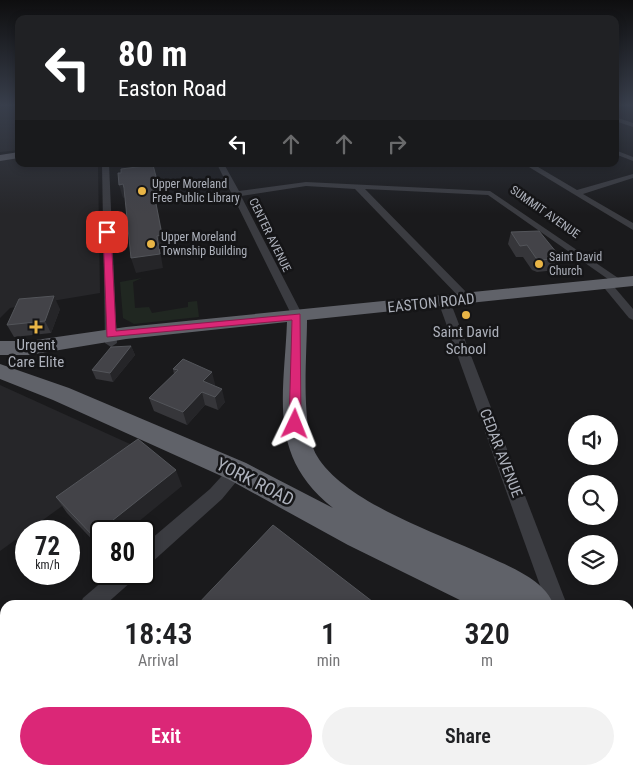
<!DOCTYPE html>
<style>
body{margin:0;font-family:"Roboto Condensed",sans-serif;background:#f2f2f2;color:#202124;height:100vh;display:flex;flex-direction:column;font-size:19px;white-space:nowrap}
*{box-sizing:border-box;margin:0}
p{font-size:16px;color:#757577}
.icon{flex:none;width:28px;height:28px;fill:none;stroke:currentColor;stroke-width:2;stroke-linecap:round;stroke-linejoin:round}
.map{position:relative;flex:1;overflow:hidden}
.side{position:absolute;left:0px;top:600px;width:634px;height:175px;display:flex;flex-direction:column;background:#fff;border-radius:15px 15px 0 0;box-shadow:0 2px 8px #0003}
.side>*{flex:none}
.hud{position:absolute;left:15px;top:15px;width:604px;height:152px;border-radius:10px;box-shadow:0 2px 8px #0003;background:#202124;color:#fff;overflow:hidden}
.controls{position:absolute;left:568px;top:415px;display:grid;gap:10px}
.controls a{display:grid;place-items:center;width:50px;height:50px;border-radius:50%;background:#fff;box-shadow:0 2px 8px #0003;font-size:25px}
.speed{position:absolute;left:15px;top:520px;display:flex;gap:10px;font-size:25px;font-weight:700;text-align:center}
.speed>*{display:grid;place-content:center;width:65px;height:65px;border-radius:50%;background:#fff;box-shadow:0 2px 8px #0003;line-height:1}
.speed small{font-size:12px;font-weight:400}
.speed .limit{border:2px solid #111;border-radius:8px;background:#fff;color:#111}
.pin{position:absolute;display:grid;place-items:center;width:42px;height:42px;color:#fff;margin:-21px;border-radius:10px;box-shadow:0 2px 8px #0006}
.me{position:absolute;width:55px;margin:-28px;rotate:2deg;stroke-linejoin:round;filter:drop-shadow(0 0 4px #0008)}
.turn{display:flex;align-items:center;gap:18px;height:105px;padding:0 20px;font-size:22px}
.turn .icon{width:65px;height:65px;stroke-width:2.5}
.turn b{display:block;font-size:35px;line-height:42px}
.lanes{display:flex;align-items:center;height:48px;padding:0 20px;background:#0003;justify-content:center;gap:25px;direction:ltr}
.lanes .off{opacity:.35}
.eta{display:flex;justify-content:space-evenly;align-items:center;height:85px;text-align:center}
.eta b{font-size:30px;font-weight:600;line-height:35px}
.action{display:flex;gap:10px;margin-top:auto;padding:10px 20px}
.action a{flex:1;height:58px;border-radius:30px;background:#db2777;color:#fff;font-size:20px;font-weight:600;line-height:58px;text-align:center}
.action a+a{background:#f2f2f2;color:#202124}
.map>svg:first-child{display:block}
.built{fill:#262629}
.green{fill:#202721}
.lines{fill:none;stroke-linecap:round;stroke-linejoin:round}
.minor{fill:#3b3c41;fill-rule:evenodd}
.primary{fill:#585960;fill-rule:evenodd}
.trunk{fill:#606269;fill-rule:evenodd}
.wall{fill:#36363a}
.shaded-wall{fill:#252528}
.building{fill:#434348;stroke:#53555a}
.route{fill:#db2777;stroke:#8e194d}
.poi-dot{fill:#e9b546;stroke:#151517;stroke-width:2}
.labels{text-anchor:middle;stroke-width:5;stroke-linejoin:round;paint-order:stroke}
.far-poi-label{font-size:12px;fill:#adb1bb;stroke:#151517;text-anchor:start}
.far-street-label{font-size:12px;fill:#adb1bb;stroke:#151517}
.street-label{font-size:15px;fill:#adb1bb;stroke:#151517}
.poi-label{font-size:15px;fill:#adb1bb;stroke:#151517}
.near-street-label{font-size:18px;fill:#adb1bb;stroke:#151517}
</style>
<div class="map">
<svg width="633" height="775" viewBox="0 0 633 775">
<rect width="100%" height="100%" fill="#1a1a1c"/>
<!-- built -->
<g class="built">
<polygon points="0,105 19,105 19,150 0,152"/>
<polygon points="19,157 19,164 98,164 100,293 10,308 0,318 0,160"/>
<polygon points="0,385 141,449 0,551"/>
</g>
<!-- green -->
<polygon class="green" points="142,278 133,282 135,308 149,307 152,313 188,307 188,302 197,301 199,317 134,324 123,318 120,282"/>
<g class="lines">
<!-- minor -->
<g class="minor">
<polygon points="615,117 633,123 633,127 615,121"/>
<polygon points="615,150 633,157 633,161 615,154"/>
<polygon points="102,164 109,164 117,343 111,347 105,343"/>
<polygon points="217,164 224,164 239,191 306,182 490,191 624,282 623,284 615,284 488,195 365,189 471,297 471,301 463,301 355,189 306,186 241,196 303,316 301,318 293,318"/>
<polygon points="524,164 533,164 577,190 633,174 633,178 583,194 633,223 633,230"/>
<polygon points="606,281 610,282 633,309 633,320 629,318 601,284"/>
<polygon points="444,298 450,301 567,605 547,605 438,301"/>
<polygon points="237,464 243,466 245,471 222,499 151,563 144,566 144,545 210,489 231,466"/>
<polygon points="111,574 135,574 132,581 105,605 80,605 83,598"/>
<polygon points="5,669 5,693 0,695 0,671"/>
</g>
<!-- primary -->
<polygon class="primary" points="19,152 19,158 0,161 0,155"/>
<!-- trunk -->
<g class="trunk">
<path d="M 633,276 L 633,286 L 307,320 C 307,355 300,427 317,456 C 345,503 440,534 489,557 C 513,568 544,580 554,605 L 470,605 L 348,545 L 228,479 L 53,400 L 0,379 L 0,364 L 69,388 L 246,463 L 333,508 C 267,456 284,396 287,322 L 126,339 L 29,355 L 0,355 L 0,341 L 29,341 L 126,327 Z"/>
<polygon points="629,641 633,643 633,679 629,677"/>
</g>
</g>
<!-- wall -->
<g class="wall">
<polygon points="511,232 561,258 556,270 537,272 532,270 523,257 516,257 508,244"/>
<polygon points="60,309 51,333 14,337 7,325"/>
<polygon points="131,346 135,355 113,382 96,379 92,370"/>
<polygon points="173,369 215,384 214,385 225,402 218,410 205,405 187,425 154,411 149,398 174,374"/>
<polygon points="182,486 101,531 101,549 67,513 56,497"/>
</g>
<!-- shaded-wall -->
<g class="shaded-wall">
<polygon points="123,184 126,197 123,198 119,185"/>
<polygon points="153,188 159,188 162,200 156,201 166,249 160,250 163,268 136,273 131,258 157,236"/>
<polygon points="54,296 60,309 51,333 45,321"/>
<polygon points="131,346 135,355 113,382 110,373"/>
<polygon points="212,372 215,384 206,394 203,381"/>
<polygon points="222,389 225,402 218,410 215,397"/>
<polygon points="202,392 205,405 187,425 183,412"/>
<polygon points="176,470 182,486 127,531 101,531 101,548 93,536"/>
</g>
<!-- building -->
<g class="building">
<polygon points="153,165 159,188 153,188 162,235 157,236 160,254 131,258 124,188 123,184 119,185 118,173 121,173 121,169"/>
<polygon points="539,231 561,258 541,260 536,258 527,245 520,246 511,232"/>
<polygon points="54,296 45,321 7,325 19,299"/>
<polygon points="131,346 110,373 92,370 111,347"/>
<polygon points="183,359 212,372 203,381 222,389 215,397 202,392 183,412 149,398 178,370 173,369"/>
<polygon points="138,439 176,470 93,536 56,497"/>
<polygon points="273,525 377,605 197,605"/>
<polygon points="179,770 587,770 586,775 175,775"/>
</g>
<!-- sky -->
<linearGradient id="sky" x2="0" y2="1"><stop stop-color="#0e0e0f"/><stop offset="0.49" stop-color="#383e4b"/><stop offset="1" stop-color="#383e4b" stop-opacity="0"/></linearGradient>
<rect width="633" height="214" fill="url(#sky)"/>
<!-- route -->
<polygon class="route" points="107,230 111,232 116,331 300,314 301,424 300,427 291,427 289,424 292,320 107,337 103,232"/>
<!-- markers -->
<g class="poi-dot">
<circle cx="142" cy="191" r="5"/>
<circle cx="151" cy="244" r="5"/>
<circle cx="539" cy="264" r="5"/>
<circle cx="466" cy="315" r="5"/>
<path d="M33.5 319.5h5v5h5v5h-5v5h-5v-5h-5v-5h5z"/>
</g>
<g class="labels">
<!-- far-poi labels -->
<g class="far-poi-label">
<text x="152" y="188">Upper Moreland<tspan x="152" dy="14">Free Public Library</tspan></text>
<text x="161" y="241">Upper Moreland<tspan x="161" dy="14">Township Building</tspan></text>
<text x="549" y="261">Saint David<tspan x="549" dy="14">Church</tspan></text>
</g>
<!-- far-street labels -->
<g class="far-street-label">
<text transform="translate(545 212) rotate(35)" y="4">SUMMIT AVENUE</text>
<text transform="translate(270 235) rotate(64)" y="4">CENTER AVENUE</text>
</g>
<!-- street labels -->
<g class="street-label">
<text transform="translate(431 303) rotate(-6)" y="5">EASTON ROAD</text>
<text transform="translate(501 453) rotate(69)" y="5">CEDAR AVENUE</text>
</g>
<!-- poi labels -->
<g class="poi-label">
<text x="466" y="337">Saint David<tspan x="466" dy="17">School</tspan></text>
<text x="36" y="350">Urgent<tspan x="36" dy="17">Care Elite</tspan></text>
</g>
<!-- near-street labels -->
<g class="near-street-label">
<text transform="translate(255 482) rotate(27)" y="6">YORK ROAD</text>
</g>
</g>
</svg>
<div class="controls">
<a><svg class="icon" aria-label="sound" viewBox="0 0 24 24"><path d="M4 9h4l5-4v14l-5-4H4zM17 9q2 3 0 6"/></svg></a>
<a><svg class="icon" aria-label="search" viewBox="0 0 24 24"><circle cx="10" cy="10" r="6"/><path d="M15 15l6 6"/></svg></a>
<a><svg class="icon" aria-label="layers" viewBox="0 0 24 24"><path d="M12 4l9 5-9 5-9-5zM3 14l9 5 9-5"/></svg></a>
</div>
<div class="speed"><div>72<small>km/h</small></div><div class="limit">80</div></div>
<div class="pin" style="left:107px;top:232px;background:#d93025"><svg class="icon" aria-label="arrive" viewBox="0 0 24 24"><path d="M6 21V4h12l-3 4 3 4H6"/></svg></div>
<svg class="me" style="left:295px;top:424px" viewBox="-20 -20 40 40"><path d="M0-17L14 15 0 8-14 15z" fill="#db2777" stroke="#fff" stroke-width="4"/></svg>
<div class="hud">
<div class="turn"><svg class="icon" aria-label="left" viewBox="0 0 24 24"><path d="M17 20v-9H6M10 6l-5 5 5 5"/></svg><div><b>80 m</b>Easton Road</div></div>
<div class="lanes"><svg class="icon" aria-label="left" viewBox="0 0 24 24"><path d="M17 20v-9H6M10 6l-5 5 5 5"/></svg><svg class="icon off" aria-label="ahead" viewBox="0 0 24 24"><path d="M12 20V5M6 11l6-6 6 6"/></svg><svg class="icon off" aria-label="ahead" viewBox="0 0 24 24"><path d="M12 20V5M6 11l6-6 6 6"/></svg><svg class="icon off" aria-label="right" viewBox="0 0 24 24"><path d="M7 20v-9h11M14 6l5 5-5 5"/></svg></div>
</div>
<section class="side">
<div class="eta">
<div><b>18:43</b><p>Arrival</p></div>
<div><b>1</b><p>min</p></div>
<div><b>320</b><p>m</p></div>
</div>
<div class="action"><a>Exit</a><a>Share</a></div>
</section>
</div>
